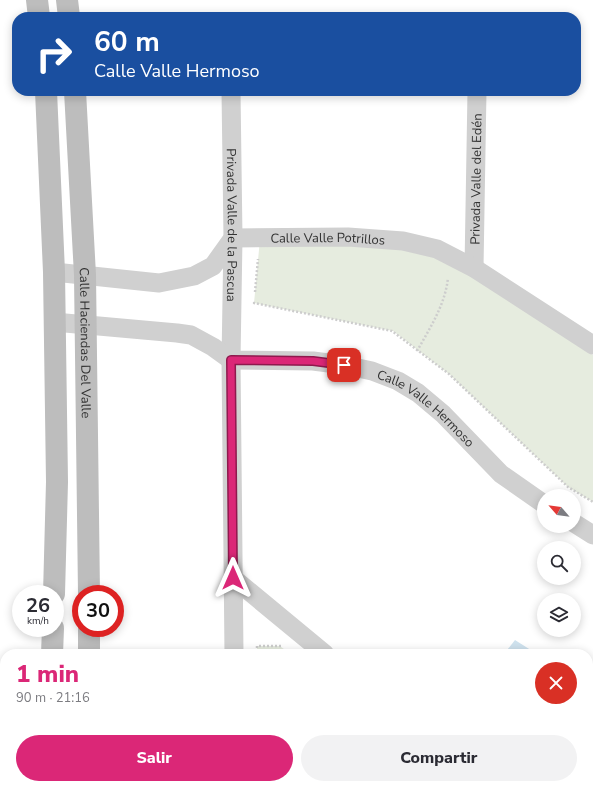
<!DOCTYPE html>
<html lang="es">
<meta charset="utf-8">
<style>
body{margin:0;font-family:"Nunito Sans",sans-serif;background:#f2f2f3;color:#2b2b33;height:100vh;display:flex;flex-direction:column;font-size:15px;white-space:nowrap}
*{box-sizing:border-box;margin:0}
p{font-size:13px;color:#7c7c81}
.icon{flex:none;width:22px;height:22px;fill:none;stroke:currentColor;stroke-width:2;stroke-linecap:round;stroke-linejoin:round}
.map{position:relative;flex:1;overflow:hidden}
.side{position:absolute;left:0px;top:649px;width:593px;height:140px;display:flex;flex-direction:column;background:#fff;border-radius:16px 16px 0 0;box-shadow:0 2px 10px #0003}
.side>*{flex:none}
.banner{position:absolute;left:12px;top:12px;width:569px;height:84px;border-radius:16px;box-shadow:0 2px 10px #0003;background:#1a4fa0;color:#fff;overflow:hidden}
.needle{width:26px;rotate:298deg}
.tools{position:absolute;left:537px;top:489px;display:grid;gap:8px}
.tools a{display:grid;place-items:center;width:44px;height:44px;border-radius:50%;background:#fff;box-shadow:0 2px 10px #0003;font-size:20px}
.speed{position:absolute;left:12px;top:585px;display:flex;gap:8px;font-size:20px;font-weight:700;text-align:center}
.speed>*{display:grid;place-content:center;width:52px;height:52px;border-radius:50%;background:#fff;box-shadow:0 2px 10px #0003;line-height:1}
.speed small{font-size:10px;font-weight:400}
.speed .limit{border:6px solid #d22;background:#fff;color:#111}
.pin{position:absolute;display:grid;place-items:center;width:34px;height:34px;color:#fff;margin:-17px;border-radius:8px;box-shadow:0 2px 6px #0006}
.me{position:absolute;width:44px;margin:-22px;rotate:0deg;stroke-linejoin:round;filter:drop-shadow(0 0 3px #0008)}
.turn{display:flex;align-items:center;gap:14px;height:84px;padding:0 16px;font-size:18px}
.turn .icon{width:52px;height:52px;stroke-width:2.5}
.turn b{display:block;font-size:28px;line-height:34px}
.round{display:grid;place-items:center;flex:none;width:42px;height:42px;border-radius:21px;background:#f2f2f3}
.headline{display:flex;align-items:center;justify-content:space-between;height:68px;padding:0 16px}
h1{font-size:24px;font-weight:800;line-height:30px;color:#db2777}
.cta{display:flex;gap:8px;margin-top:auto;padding:8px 16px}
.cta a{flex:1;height:46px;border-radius:24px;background:#db2777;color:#fff;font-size:16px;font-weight:800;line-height:46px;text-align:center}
.cta a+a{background:#f2f2f3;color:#2b2b33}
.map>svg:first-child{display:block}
.green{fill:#e6ecdf}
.water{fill:#cfe2ee}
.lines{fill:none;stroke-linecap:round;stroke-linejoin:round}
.path{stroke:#cdcdcd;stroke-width:2.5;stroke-dasharray:2 2;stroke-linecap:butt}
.minor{stroke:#d0d0d0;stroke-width:19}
.secondary{stroke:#bdbdbd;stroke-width:22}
.route-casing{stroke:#8e194d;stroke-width:10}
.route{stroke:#db2777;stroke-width:7}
.labels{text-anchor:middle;stroke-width:4;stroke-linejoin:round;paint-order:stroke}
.street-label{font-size:13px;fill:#333;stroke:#fff}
</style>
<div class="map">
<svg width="593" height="789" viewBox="0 0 593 789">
<rect width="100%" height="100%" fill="#fff"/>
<!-- green -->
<g class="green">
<polygon points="260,239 393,242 465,268 593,355 593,502 568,487 449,374 393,331 254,303"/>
<polygon points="257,646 280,646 290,654 257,654"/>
<polygon points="259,784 361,784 358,789 260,789"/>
</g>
<!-- water -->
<polygon class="water" points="515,640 537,654 504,654"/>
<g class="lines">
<!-- path -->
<g class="path">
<polyline points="255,292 258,259"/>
<polyline points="255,303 254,303 392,331 449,374 568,487 593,502"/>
<path d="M 417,351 C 430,328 445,305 448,278"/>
<polyline points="257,648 257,646 281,646"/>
</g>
<!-- minor -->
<g class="minor">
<path id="s1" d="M 231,91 L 233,238 L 231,360 L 234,654"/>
<path id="s2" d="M 474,268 L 477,91"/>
<path id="s3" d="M 54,272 L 159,283 L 194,276 L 213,266 L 233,238 L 348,237 L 403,241 L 437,249 L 474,268 L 593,345"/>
<path id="s4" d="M 54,322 L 177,333 L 191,335 L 213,347 L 231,360 L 313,361 L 344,365 L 372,371 L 398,381 L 418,393 L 443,414 L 501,474 L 544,504"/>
<polyline points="574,523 593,535"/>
<polyline points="233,578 325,654"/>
<polyline points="588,723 593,714"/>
<polyline points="238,784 239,789"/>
<polyline points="510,784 518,789"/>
<polyline points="382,789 385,784"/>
<polyline points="549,789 553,784"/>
</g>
<!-- secondary -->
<g class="secondary">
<polyline points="37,0 39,17"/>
<polyline points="67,0 69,17"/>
<polyline points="46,91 54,272 57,482 54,594"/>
<path id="s5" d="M 75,91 L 85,275 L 89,594"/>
<polyline points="89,628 89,654"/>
<polyline points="52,654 53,628"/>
<polyline points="51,784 51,789"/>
<polyline points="90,784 90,789"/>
</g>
</g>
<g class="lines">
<!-- route casing -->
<g class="route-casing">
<polyline id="route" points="233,578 231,360 313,361 344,365"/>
</g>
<!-- route -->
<use href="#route" class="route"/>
</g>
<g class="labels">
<!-- street labels -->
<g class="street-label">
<text dy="5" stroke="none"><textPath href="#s2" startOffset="89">Privada Valle del Edén</textPath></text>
<text dy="5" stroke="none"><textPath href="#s1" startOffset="134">Privada Valle de la Pascua</textPath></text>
<text dy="5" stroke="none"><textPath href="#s3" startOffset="292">Calle Valle Potrillos</textPath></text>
<text dy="5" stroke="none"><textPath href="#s5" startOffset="252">Calle Haciendas Del Valle</textPath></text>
<text dy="5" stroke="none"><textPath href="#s4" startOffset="393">Calle Valle Hermoso</textPath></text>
</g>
</g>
</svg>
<div class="tools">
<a><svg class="needle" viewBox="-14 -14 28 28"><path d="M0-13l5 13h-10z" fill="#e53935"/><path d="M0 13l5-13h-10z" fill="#7c7c81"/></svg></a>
<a><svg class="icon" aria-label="search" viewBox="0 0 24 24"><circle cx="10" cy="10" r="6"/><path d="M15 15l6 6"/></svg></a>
<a><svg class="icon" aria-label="layers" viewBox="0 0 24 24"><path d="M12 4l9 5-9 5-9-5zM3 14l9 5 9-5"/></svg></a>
</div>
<div class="speed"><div>26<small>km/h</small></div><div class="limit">30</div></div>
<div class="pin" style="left:344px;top:365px;background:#d93025"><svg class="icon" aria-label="arrive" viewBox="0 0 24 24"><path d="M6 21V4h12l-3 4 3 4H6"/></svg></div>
<svg class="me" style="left:233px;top:578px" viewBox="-20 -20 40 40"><path d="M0-17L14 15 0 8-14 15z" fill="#db2777" stroke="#fff" stroke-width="4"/></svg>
<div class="banner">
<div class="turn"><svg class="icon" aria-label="right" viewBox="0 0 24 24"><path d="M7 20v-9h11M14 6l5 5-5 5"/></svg><div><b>60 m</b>Calle Valle Hermoso</div></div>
</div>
<section class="side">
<div class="headline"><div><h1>1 min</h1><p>90 m · 21:16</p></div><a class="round" style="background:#d93025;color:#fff"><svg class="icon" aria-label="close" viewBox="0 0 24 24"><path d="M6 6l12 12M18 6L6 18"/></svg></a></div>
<div class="cta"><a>Salir</a><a>Compartir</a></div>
</section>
</div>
